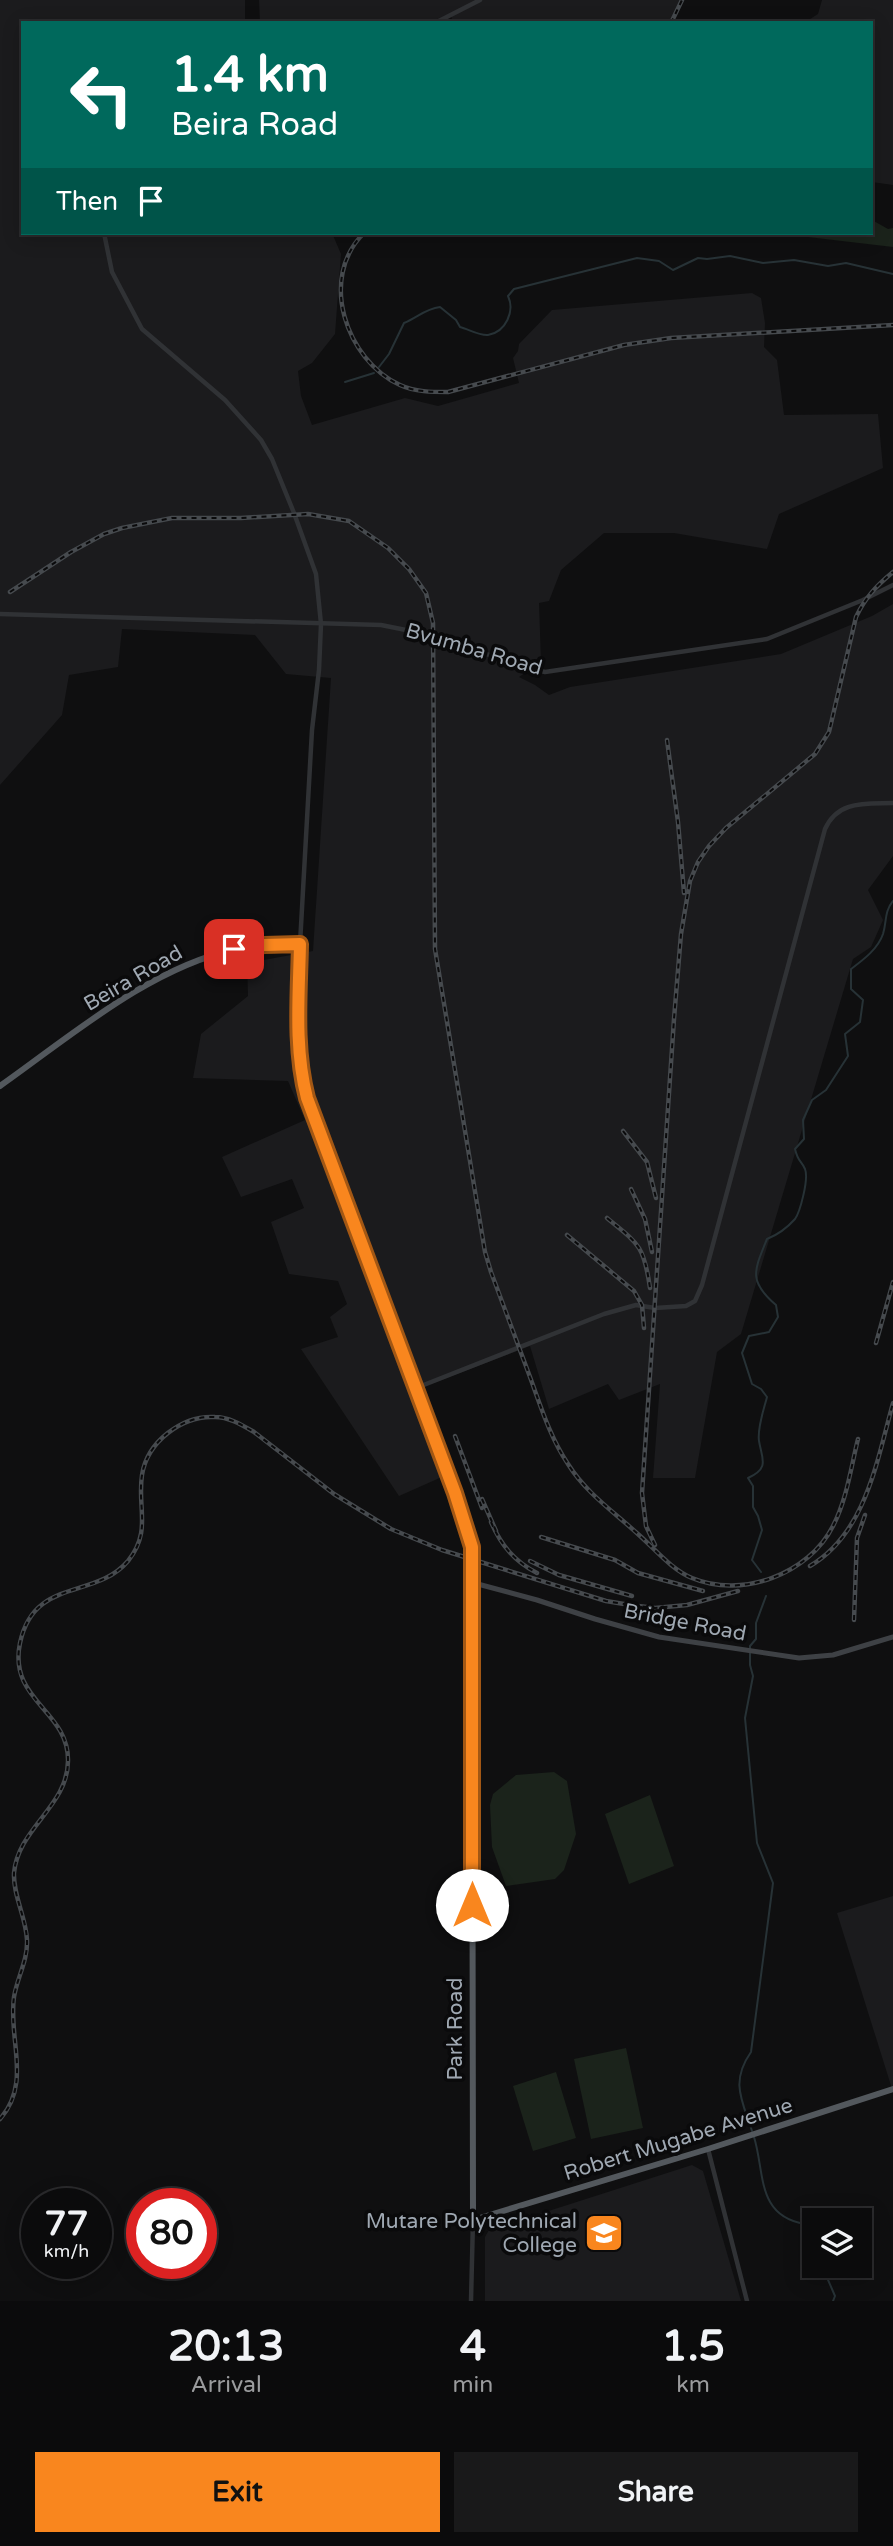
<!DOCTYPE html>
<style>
body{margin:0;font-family:"Varela Round",sans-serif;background:#19191a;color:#f1f3f6;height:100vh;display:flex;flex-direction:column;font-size:26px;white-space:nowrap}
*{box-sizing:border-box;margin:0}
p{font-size:23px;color:#9a9b9d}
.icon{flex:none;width:38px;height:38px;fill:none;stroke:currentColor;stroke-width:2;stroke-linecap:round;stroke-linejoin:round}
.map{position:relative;height:2301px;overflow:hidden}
.side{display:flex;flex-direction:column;background:#0b0b0c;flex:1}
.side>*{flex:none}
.top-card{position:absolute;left:21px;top:21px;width:852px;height:214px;border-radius:0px;box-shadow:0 4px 18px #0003,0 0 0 2px #2b2b2d;background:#00695c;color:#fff;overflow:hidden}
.tools{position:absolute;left:802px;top:2208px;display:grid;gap:14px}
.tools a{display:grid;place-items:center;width:70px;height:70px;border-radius:0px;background:#0b0b0c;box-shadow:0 4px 18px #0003,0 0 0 2px #2b2b2d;font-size:35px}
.speed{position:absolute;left:21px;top:2188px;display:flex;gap:14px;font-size:35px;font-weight:700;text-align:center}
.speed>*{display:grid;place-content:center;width:91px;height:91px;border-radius:50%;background:#0b0b0c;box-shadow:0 4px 18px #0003,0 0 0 2px #2b2b2d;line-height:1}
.speed small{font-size:18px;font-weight:400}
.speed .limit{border:10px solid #d22;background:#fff;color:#111}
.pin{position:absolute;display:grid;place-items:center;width:60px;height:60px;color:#fff;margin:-30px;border-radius:14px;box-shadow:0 4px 10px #0006}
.me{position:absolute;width:77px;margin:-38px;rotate:0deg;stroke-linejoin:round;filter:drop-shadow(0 0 5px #0008)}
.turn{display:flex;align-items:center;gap:24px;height:147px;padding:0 35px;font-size:32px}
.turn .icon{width:91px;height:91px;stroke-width:2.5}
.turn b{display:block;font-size:49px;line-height:60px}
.then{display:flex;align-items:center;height:66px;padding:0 35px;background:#0003;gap:14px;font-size:26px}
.eta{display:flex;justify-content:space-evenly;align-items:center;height:119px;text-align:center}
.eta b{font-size:42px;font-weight:700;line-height:49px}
.button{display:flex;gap:14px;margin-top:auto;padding:14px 35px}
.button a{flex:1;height:80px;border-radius:0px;background:#f9861e;color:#111;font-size:28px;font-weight:700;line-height:80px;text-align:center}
.button a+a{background:#19191a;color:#f1f3f6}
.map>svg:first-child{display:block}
.built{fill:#1b1b1d}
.green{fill:#1b231b}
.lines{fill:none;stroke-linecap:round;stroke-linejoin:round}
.stream{stroke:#273236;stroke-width:2}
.tertiary{stroke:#303235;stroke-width:4.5}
.secondary{stroke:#3e4145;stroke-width:5}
.trunk{stroke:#53585d;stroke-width:6}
.rail-casing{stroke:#464a4e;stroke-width:4.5}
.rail{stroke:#0a0a0b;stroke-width:2;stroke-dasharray:5;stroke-linecap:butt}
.route-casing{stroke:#a25714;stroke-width:18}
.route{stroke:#f9861e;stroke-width:12}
.labels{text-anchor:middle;stroke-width:7;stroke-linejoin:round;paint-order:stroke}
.street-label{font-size:21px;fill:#9fa8b2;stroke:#0a0a0b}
.poi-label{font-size:21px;fill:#9fa8b2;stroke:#0a0a0b;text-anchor:end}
</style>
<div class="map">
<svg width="893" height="2301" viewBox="0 0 893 2301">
<rect width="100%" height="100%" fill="#0f0f10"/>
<!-- built -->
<g class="built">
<polygon points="0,0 245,0 245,23 23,23 23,233 332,233 341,254 335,334 312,363 298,371 301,396 312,425 405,398 438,406 519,383 513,358 518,351 519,344 552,310 752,293 761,298 765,323 764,347 777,360 784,415 878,414 883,468 779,514 767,549 674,533 604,533 561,570 549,601 539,603 541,662 519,677 535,685 549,695 570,687 781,654 872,616 893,604 893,856 868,890 883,920 871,947 853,959 741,1334 717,1352 695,1478 653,1478 660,1384 619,1400 608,1384 549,1409 530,1346 415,1390 444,1476 399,1496 301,1349 338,1337 330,1317 347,1304 338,1281 289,1274 271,1222 304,1208 292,1179 241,1197 222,1157 305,1120 288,1081 193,1078 201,1034 248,996 247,963 313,951 331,678 286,674 255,635 122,629 118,667 69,675 62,715 0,785"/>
<polygon points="259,0 681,0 678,11 671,23 453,23 451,16 434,23 260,23"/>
<polygon points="822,0 893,0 893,185 872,182 872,23 804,23 818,14"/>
<polygon points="893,1896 893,2092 837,1913"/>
<polygon points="692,2165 703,2171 741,2301 485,2301 485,2237 489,2230"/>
</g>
<!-- green -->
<g class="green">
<polygon points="872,220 888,229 893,228 893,247 774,233 872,233"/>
<polygon points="554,1772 567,1781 576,1834 564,1870 555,1879 506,1886 492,1847 490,1805 493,1794 516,1775"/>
<polygon points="650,1795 674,1866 629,1884 605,1814"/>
<polygon points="626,2048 643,2128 591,2139 574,2059"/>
<polygon points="556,2072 576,2138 533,2151 513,2086"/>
</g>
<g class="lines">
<!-- stream -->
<g class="stream">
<path d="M 379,367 L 389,354 L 404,323 C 418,317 425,309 440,307 L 456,320 L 460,327 C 468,329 480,336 488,335 C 506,332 515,311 508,296 L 514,289 L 637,258 L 659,261 L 673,270 L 698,258 L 707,259 L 730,256 L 763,263 L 794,260 L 828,266 L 846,263 L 893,274"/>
<polyline points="345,382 374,373"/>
<path d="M 761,1572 L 752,1560 L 762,1530 L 758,1516 L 753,1507 L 753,1486 L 748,1478 C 770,1468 762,1459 759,1441 C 757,1428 764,1409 767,1397 L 761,1389 L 752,1384 L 742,1353 L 749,1336 L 769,1332 L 778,1317 L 776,1305 C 748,1281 754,1271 767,1239 C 777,1235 787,1228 795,1219 C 800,1212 809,1179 805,1169 C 801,1160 798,1162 795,1149 L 804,1139 L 803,1120 L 812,1100 L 826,1090 L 848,1056 L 845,1034 L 860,1022 L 863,1000 L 851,989 L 851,969 C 863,960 878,949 883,934 C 887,921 884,912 893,901"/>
<path d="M 752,2131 C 742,2100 730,2082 751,2052 L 773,1883 L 757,1843 L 745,1718 L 753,1676 L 750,1665 L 750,1646 L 756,1639 L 756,1623 L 766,1596"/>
<path d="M 754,2137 C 765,2172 756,2216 805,2224 L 814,2243"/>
<polyline points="822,2266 835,2296 833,2301"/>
</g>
<!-- tertiary -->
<g class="tertiary">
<polyline points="435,23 480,0"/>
<polyline points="104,233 112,272 142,329 225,400 261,440 272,459 294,513 316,574 321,624 319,670 312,730 300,944"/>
<polyline points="0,614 381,625 431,635 521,666 545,672 767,639 863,600 893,585"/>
<path d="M 416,1388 L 604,1314 L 636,1305 L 655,1308 L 686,1306 L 695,1301 L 702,1285 L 825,829 C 838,800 865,804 893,803"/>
<polyline points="708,2149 747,2301"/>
<polyline points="471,2301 473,2220"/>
</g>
<!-- secondary -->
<polyline class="secondary" points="474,1583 537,1600 595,1619 659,1637 799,1658 833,1655 893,1637"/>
<!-- trunk -->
<path class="trunk" d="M 0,1086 C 71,1036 149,968 236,949 C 257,944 278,945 300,944 C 299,995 294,1048 307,1098 L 455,1493 L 472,1547 L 473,2220 L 708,2149 L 893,2089"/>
<!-- rail casing -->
<g class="rail-casing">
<g id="rail">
<polyline points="671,23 682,0"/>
<path d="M 364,233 C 318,278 346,360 400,385 C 415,392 432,392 448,392 L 624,345 L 671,338 L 893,325"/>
<path d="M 10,592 L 71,552 L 104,534 L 122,528 L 172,518 L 241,518 L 308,514 L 349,521 L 388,548 L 409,569 L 426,593 L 433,623 L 435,949 L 485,1252 L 491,1272 C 504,1307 517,1342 530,1377 C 541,1407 550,1437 568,1464 C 586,1493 614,1512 639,1535 C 656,1550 671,1569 692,1578 C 742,1599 809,1574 833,1526 C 847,1499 851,1467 858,1439"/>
<polyline points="667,740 678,822 684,893"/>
<polyline points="623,1131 647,1162 656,1198"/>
<polyline points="631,1189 645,1219 652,1252"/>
<path d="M 607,1218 C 639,1244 644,1246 650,1288"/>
<polyline points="567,1235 634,1291 642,1305 644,1328"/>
<polyline points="876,1343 893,1282"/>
<polyline points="455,1436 482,1508"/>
<polyline points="482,1499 496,1531"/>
<path d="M 491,1522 C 501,1545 514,1561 537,1573"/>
<polyline points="541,1537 615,1560 638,1573 703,1591"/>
<path d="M 655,1545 L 646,1526 L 642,1493 L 674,1019 L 681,934 L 690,881 L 698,862 L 709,846 L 726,828 L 815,754 L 829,732 L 856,617 C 865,598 876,586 893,572"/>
<polyline points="530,1561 559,1575 632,1596"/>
<path d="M 810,1566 C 866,1533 877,1460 893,1403"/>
<polyline points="854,1620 857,1538 865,1515"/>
<path d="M 0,2119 C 32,2083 8,2039 14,1997 C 17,1978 28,1960 27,1940 C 26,1917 13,1896 14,1873 C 18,1828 68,1806 68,1761 C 69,1710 8,1701 20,1643 C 34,1577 95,1600 128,1561 C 152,1531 137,1508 142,1475 C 147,1442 182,1415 215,1417 C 229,1417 242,1425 254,1432 L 334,1494 L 391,1529 L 442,1550 L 606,1601 L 630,1605 L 655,1608 L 687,1605 L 738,1591"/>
</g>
</g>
<!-- rail -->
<use href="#rail" class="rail"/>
</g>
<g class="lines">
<!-- route casing -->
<g class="route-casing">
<path id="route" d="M 234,949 L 264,945 L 300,944 C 299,995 294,1048 307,1098 L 455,1493 L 472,1547 L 472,1905"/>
</g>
<!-- route -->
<use href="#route" class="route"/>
</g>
<!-- icons -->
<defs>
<g id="university-square" transform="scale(2.0125)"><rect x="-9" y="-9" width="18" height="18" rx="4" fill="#f9861e" stroke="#0a0a0b"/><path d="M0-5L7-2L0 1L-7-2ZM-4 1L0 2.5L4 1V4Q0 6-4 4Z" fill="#fff"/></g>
</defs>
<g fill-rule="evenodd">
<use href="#university-square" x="604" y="2233"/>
</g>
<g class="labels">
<!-- street labels -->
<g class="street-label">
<text transform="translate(474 649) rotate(16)" y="7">Bvumba Road</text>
<text transform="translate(133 978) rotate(-30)" y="7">Beira Road</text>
<text transform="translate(685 1622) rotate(11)" y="7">Bridge Road</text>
<text transform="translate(455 2029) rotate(-90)" y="7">Park Road</text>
<text transform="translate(678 2139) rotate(-17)" y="7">Robert Mugabe Avenue</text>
</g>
<!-- poi labels -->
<g class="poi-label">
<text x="577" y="2228">Mutare Polytechnical<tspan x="577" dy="24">College</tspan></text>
</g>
</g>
</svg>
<div class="tools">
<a><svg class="icon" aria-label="layers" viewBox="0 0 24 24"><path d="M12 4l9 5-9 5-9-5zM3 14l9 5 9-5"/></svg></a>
</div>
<div class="speed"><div>77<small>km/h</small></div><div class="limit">80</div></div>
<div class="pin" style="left:234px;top:949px;background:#d93025"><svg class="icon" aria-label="arrive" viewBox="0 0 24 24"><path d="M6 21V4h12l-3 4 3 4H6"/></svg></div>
<svg class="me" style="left:472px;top:1905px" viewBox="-20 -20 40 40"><circle r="19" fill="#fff"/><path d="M0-13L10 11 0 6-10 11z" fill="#f9861e"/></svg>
<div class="top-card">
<div class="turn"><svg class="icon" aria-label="left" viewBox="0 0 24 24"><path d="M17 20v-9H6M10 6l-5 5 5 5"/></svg><div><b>1.4 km</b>Beira Road</div></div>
<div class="then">Then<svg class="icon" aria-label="arrive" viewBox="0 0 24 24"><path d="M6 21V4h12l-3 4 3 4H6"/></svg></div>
</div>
</div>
<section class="side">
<div class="eta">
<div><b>20:13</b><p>Arrival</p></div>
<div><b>4</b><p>min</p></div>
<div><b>1.5</b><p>km</p></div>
</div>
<div class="button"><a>Exit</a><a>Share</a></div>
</section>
